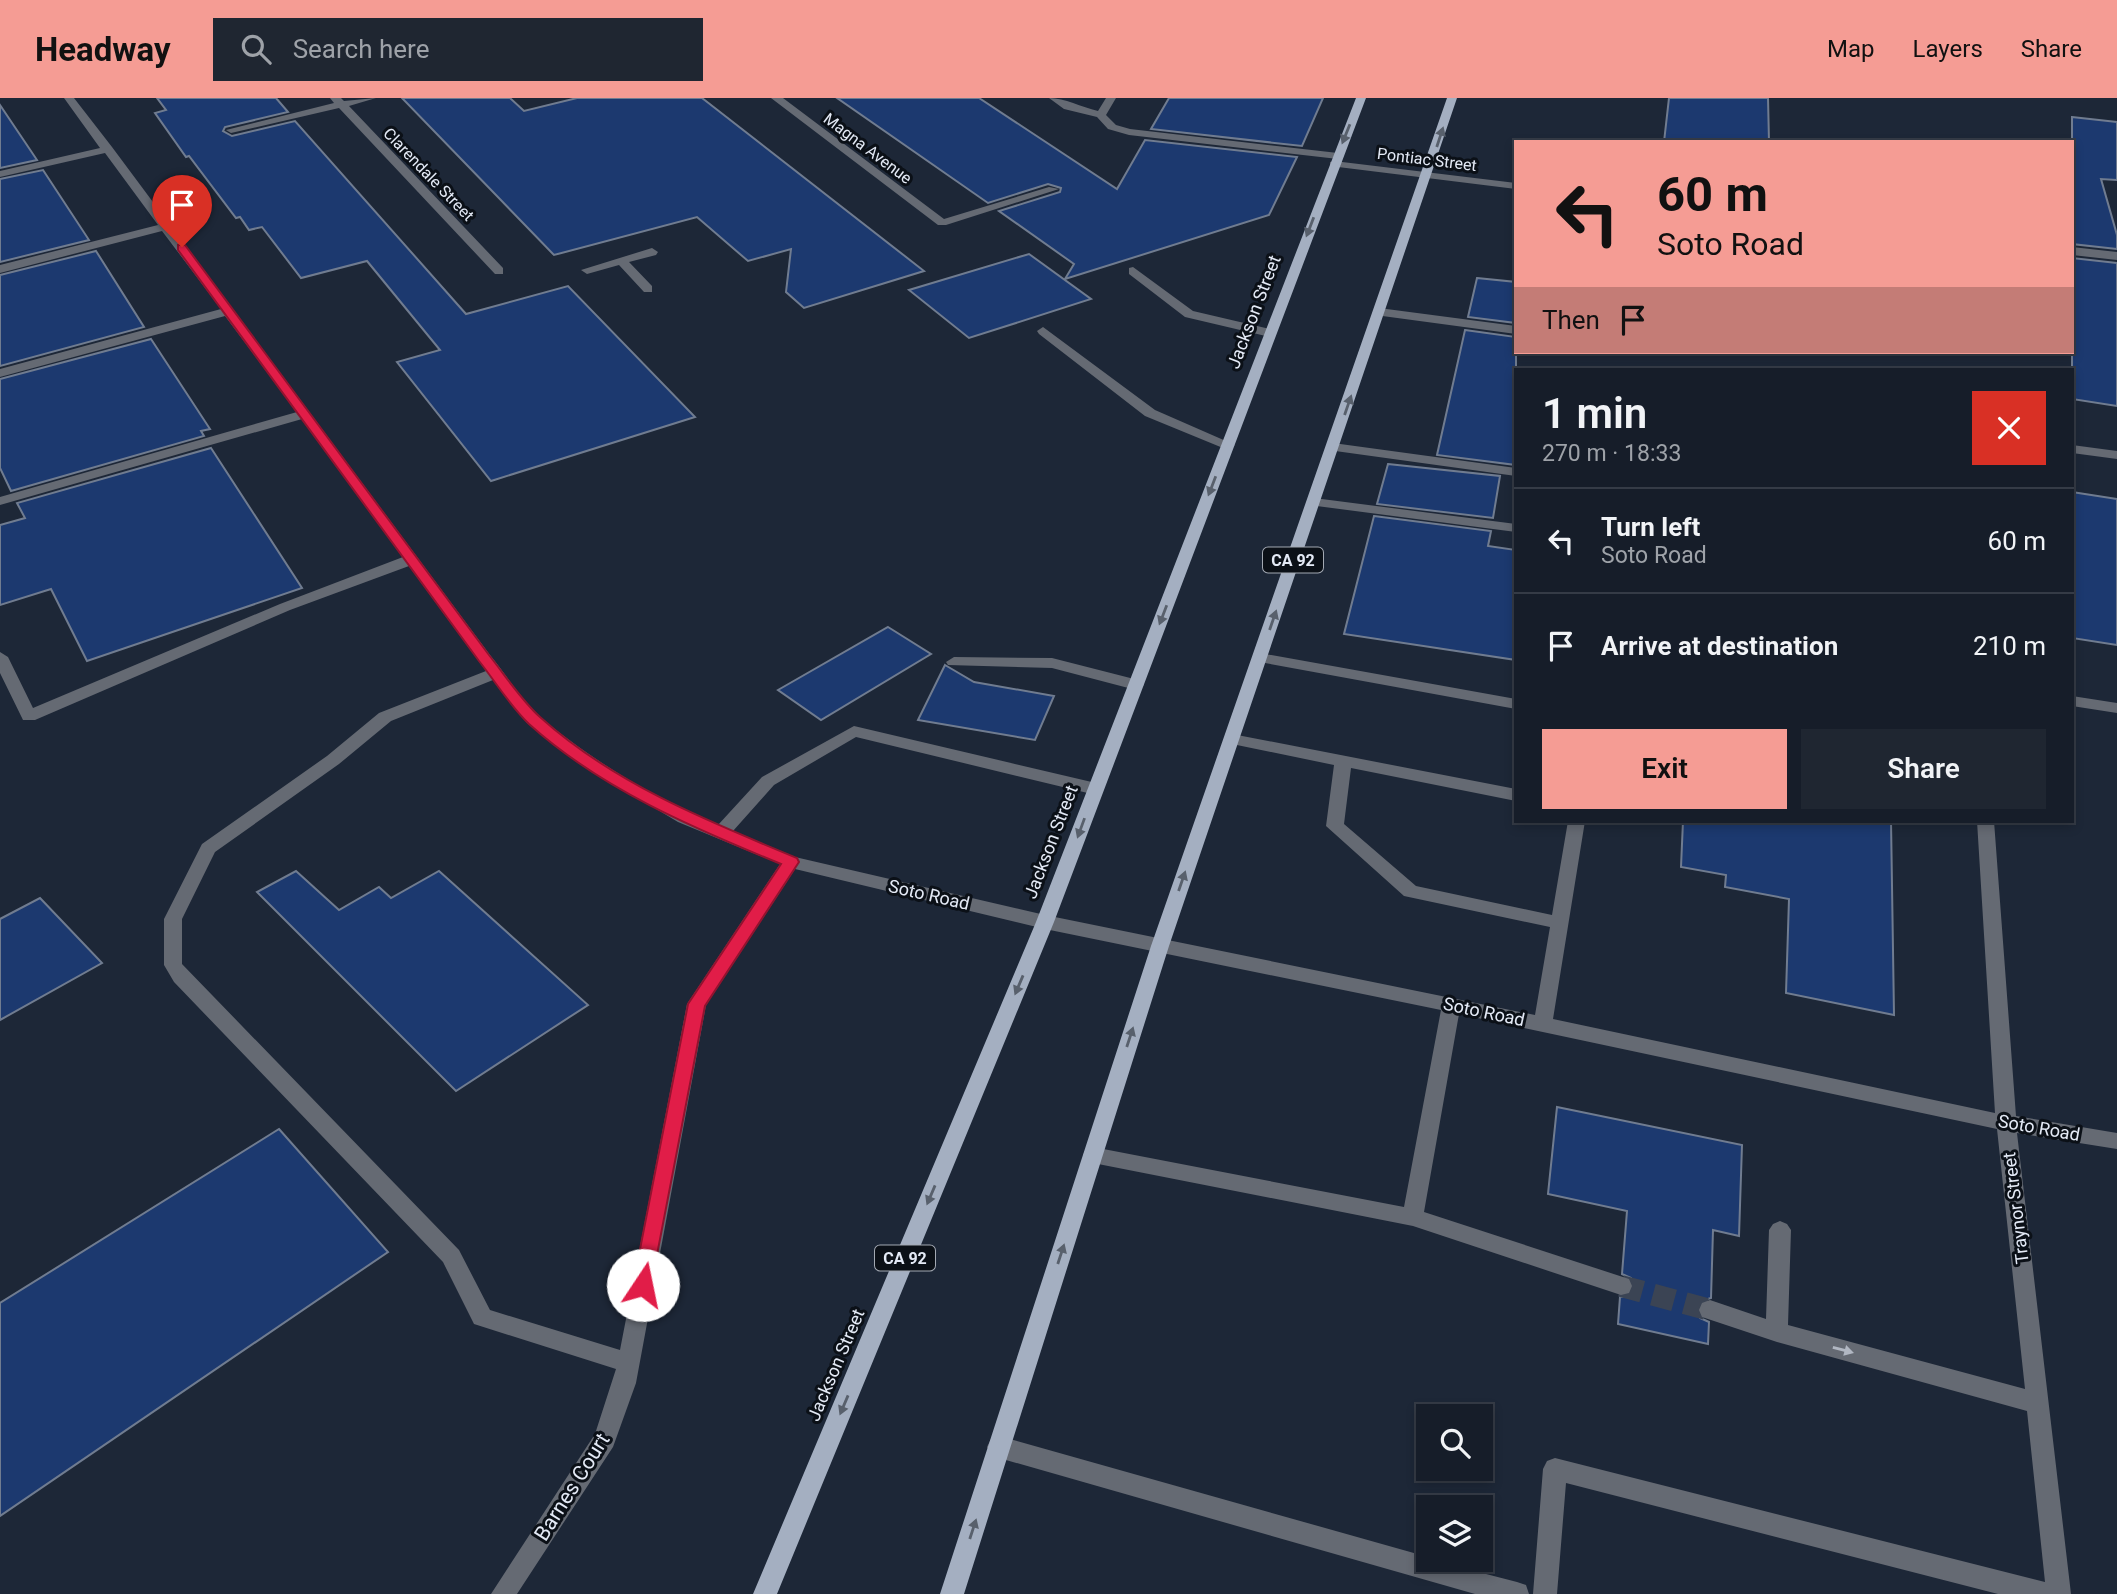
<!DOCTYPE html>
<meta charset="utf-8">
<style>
body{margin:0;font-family:Roboto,sans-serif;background:#1f2631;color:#f1f3f6;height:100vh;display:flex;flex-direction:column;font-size:26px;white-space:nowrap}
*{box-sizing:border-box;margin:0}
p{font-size:23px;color:#9ea2a8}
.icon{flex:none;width:38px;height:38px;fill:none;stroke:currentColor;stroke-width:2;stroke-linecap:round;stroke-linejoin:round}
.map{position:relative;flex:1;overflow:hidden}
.sheet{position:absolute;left:1514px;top:270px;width:560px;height:455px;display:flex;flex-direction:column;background:#161d29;border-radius:0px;box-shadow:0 4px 10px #0003,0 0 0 2px #353b46}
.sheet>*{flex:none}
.top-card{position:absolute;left:1514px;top:42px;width:560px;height:214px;border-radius:0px;box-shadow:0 4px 10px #0003,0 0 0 2px #353b46;background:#f59c94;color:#111;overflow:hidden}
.buttons{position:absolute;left:1416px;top:1306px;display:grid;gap:14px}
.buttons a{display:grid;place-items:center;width:77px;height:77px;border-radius:0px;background:#161d29;box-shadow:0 4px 10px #0003,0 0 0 2px #353b46;font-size:35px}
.pin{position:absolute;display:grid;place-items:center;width:60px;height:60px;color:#fff;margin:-72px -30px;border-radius:50% 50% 50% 0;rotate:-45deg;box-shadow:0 0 7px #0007}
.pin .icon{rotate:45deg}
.me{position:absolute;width:77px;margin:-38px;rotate:11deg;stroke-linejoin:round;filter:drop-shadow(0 0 5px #0008)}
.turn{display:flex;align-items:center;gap:24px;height:147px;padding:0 28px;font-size:32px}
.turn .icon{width:91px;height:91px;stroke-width:2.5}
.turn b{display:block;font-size:49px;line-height:60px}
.then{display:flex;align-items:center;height:66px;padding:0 28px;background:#0003;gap:14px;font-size:26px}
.round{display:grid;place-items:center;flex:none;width:74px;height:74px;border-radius:0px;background:#1f2631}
.head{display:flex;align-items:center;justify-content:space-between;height:119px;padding:0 28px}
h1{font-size:42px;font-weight:600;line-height:52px}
.button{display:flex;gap:14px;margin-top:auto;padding:14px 28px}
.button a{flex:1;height:80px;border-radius:0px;background:#f59c94;color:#111;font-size:28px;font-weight:600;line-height:80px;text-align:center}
.button a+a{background:#1f2631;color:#f1f3f6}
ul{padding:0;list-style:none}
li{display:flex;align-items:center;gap:21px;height:105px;padding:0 28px;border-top:2px solid #353b46}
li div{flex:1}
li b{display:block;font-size:26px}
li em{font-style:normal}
header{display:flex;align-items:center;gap:42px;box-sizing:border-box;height:98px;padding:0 35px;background:#f59c94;color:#111}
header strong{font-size:33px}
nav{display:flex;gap:38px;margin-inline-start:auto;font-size:24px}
.search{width:490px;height:63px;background:#1f2631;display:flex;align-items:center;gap:18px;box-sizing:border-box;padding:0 24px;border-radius:0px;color:#9ea2a8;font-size:26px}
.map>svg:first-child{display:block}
.building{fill:#1c396f;stroke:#707c90;stroke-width:2}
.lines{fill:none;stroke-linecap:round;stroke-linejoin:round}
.minor-tunnel{stroke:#3b4454;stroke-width:22;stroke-dasharray:22 11;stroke-linecap:butt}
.minor{fill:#656a73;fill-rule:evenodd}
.major{fill:#a4afc1;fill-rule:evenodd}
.oneway{fill:#58606c}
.oneway2{fill:#b1b7c2}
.route{fill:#e11d48;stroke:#92132f;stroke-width:2}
.labels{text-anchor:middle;stroke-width:6;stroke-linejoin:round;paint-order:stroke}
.far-street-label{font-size:16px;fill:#e4eaf6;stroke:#0b1017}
.shield{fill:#0b1017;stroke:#a3a9b3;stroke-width:2}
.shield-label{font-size:16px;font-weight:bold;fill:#e4eaf6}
.street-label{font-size:18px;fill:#e4eaf6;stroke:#0b1017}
.near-street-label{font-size:21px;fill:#e4eaf6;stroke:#0b1017}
</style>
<header>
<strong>Headway</strong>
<div class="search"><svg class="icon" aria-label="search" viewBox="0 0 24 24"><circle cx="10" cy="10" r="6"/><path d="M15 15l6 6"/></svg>Search here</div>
<nav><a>Map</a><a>Layers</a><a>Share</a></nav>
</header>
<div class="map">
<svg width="2117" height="1496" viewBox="0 0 2117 1496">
<rect width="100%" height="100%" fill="#1d2737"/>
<!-- building -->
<g class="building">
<polygon points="157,0 276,0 288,14 225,29 223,33 232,38 295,23 466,216 568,188 695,319 491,383 397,264 440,252 367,163 301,180 262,129 249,132 240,119 236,120 189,58 186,59 155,15 166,12"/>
<polygon points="402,0 510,0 524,13 577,0 702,0 924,173 804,210 786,194 791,151 748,163 697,119 554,157"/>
<polygon points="837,0 979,0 1117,91 1145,42 1297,59 1269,117 1065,181 1074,166 999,113 1060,94 1061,90 1048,86 988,105"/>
<polygon points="1169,0 1323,0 1302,48 1151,31"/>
<polygon points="1669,0 1768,0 1769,44 1664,44"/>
<polygon points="0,7 37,62 0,70"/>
<polygon points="2072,19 2117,24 2117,82 2101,81 2117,137 2117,151 2072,146"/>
<polygon points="43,72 89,142 0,164 0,81"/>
<polygon points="96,153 144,229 0,268 0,177"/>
<polygon points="1029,156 1091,201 969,240 909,192"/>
<polygon points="2072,160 2117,165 2117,308 2072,301"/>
<polygon points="1477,180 1516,184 1516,225 1468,219"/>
<polygon points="1465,232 1516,239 1516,367 1437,357"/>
<polygon points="151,241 210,331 201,333 204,338 11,393 0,370 0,281"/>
<polygon points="211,350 302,490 87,563 51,491 0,507 0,427 25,420 17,405"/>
<polygon points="1388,366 1500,378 1493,420 1377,406"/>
<polygon points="2072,394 2117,401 2117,547 2072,540"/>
<polygon points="1374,418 1491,433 1488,448 1516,452 1516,562 1344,536"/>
<polygon points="888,529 931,556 821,622 778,592"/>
<polygon points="945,567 974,584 1054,598 1035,642 918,622"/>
<polygon points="1683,723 1891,723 1894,917 1786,895 1789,801 1725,789 1726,777 1681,769"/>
<polygon points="296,773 339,812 379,789 391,800 439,773 588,907 456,993 257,794"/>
<polygon points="40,800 102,865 0,922 0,821"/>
<polygon points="1557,1009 1742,1047 1739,1138 1713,1132 1711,1200 1701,1203 1697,1211 1700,1220 1709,1224 1708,1246 1618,1226 1620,1199 1630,1198 1634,1189 1631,1180 1622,1176 1627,1113 1548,1096"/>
<polygon points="279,1031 388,1154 0,1418 0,1205"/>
</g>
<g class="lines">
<!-- minor-tunnel -->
<polyline class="minor-tunnel" points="1621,1188 1710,1212"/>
<!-- minor -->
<g class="minor">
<path d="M 64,0 L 74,0 L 112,49 L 490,557 C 506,576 521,602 540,619 C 590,661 658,703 718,727 L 762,679 L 854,628 L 1096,685 L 1104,691 L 1096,697 L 856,639 L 774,687 L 733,733 L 795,759 L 1045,817 L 1535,917 L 1550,829 L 1404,798 L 1326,728 L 1334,667 L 1232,646 L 1224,641 L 1232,636 L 1516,691 L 1516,703 L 1351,670 L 1344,726 L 1416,788 L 1552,817 L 1568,723 L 1585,723 L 1553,921 L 1995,1015 L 1977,723 L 1994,723 L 2016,1018 L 2117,1035 L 2117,1051 L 2017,1035 L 2071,1496 L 1998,1496 L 1566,1385 L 1557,1496 L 1533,1496 L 1543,1371 L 1547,1363 L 1555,1360 L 2045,1484 L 2027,1313 L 1777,1244 L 1702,1219 L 1699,1212 L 1702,1205 L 1710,1202 L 1766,1221 L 1769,1132 L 1773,1126 L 1780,1123 L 1787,1126 L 1791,1132 L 1788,1227 L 2025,1291 L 1997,1031 L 1459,916 L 1424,1114 L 1629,1181 L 1632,1188 L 1629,1195 L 1621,1197 L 1413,1128 L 1093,1065 L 1086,1063 L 1083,1057 L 1086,1051 L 1093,1049 L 1404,1109 L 1441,912 L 1045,831 L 795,771 L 706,907 L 636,1285 L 613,1349 L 517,1496 L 491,1496 L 595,1336 L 616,1271 L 474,1226 L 443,1164 L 174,884 L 164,867 L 164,821 L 202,746 L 327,658 L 379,615 L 486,573 L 409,468 L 290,512 L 35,622 L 23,622 L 0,575 L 0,554 L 8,559 L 33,610 L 280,506 L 403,459 L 302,321 L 0,407 L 0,399 L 297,314 L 225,218 L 0,279 L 0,271 L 221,211 L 162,133 L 0,175 L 0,167 L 158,127 L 105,55 L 0,79 L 0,73 L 100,50 ZM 493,582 L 527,625 L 588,670 L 678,724 L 780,766 L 687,906 L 620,1252 L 490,1212 L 459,1152 L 182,866 L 182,821 L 215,754 L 339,666 L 391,623 Z"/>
<polygon points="330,0 341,0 344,3 376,0 349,8 503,170 503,176 495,176 339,10 231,35 226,32 334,5"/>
<polygon points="771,0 783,0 944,121 1049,89 1059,91 946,127 938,127"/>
<path d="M 1049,0 C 1065,0 1081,9 1098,13 L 1106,0 L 1116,0 L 1106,17 L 1116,27 L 1130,31 L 1338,55 L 1343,58 L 1338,61 L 1129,37 L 1108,31 L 1097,19 L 1064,11 Z"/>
<polygon points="1334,63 1516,85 1516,91 1330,68 1330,64"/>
<polygon points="2072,149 2117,154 2117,162 2072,157"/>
<polygon points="652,150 658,154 656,157 629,164 652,188 652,194 644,194 619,167 587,176 581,172"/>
<polygon points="1133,169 1193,213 1274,232 1276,235 1270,239 1185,219 1129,176 1129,170"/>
<polygon points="1379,210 1516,228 1516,236 1375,217 1375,211"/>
<polygon points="1043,229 1155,312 1235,347 1228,351 1223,350 1145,318 1039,236 1037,233"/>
<polygon points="1333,345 1516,370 1516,378 1328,352 1326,349"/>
<polygon points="2072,347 2117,353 2117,361 2072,355"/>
<polygon points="1314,400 1516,426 1516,434 1309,407 1307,404"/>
<polygon points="1260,555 1516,601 1516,611 1254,563 1252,560 1254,557"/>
<polygon points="954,559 1052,560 1142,583 1144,587 1136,592 1052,570 948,567 946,564"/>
<polygon points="2072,598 2117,605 2117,615 2072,608"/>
<polygon points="999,1338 1428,1459 1428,1461 1517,1484 1526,1487 1529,1496 1475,1496 999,1360 991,1357 987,1349 991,1341"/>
</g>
<!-- major -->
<g class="major">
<polygon points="1356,0 1366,0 1054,824 777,1496 753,1496 1036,824"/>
<polygon points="1447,0 1457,0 1169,848 964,1496 940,1496 1151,848"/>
</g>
</g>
<!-- one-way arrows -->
<defs><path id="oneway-solid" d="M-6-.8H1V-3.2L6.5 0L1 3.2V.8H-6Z" transform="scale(1.75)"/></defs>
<g class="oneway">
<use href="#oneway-solid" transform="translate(1346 36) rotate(112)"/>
<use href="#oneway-solid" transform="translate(1440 39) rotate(-72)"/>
<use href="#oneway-solid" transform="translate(1310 129) rotate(111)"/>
<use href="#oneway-solid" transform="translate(1348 307) rotate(-71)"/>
<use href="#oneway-solid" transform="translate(1212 388) rotate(111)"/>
<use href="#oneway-solid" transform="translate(1163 517) rotate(111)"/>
<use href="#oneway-solid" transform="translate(1273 522) rotate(-71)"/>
<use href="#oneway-solid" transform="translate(1081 730) rotate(110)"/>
<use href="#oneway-solid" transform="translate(1182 783) rotate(-71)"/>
<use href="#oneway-solid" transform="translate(1019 887) rotate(113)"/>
<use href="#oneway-solid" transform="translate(1130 939) rotate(-72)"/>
<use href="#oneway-solid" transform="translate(931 1097) rotate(113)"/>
<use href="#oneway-solid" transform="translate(1061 1156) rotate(-72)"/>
<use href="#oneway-solid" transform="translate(844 1307) rotate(113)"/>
<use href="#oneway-solid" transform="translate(973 1431) rotate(-72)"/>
</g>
<use class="oneway2" href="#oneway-solid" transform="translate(1843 1252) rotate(15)"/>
<!-- route -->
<path class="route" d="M 178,147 L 185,147 L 489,557 C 505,577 521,602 540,619 C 613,685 707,723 797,760 L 799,764 L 705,908 L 650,1193 L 643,1195 L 636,1193 L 633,1187 L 688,906 L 781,766 C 693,730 601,691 529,626 C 510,608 495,583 479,563 L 178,152 Z"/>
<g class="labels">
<!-- far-street labels -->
<g class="far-street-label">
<text transform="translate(868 50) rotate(37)" y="6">Magna Avenue</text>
<text transform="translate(1427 61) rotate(7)" y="6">Pontiac Street</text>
<text transform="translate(429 76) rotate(46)" y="6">Clarendale Street</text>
</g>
<!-- shield labels -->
<g class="shield">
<rect x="1263" y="449.5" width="60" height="25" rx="5"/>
<rect x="875" y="1147.5" width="60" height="25" rx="5"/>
</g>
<g class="shield-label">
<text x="1293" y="468">CA 92</text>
<text x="905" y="1166">CA 92</text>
</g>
<!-- street labels -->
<g class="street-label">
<text transform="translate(1254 214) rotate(-69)" y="6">Jackson Street</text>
<text transform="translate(1051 744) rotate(-69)" y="6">Jackson Street</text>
<text transform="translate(929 797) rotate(13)" y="6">Soto Road</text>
<text transform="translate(1484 914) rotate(12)" y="6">Soto Road</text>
<text transform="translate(2039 1030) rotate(10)" y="6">Soto Road</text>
<text transform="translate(2016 1110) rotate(-97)" y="6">Traynor Street</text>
<text transform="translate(836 1267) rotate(-67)" y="6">Jackson Street</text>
</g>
<!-- near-street labels -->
<g class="near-street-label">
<text transform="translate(572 1389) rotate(-58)" y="7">Barnes Court</text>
</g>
</g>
</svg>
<div class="buttons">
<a><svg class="icon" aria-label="search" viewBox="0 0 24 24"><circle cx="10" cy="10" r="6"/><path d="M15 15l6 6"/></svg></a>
<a><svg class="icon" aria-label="layers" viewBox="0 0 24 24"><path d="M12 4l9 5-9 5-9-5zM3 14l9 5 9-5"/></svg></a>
</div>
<div class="pin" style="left:182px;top:149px;background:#d93025"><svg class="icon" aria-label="arrive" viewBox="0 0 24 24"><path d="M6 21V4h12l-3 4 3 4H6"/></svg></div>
<svg class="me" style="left:643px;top:1187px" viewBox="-20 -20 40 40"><circle r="19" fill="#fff"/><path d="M0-13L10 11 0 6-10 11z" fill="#e11d48"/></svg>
<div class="top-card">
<div class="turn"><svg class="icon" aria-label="left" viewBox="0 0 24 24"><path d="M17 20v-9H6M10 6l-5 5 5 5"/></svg><div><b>60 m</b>Soto Road</div></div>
<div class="then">Then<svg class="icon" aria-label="arrive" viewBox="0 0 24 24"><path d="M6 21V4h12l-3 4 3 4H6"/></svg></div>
</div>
<section class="sheet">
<div class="head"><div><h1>1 min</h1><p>270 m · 18:33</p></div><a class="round" style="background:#d93025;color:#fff"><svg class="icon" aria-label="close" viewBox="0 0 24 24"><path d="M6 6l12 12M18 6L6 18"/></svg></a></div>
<ul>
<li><svg class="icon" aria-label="left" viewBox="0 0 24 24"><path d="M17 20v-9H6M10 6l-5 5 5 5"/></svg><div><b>Turn left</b><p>Soto Road</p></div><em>60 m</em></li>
<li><svg class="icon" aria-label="arrive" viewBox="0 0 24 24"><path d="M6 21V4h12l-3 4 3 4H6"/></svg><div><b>Arrive at destination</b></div><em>210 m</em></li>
</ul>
<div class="button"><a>Exit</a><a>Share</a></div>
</section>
</div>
